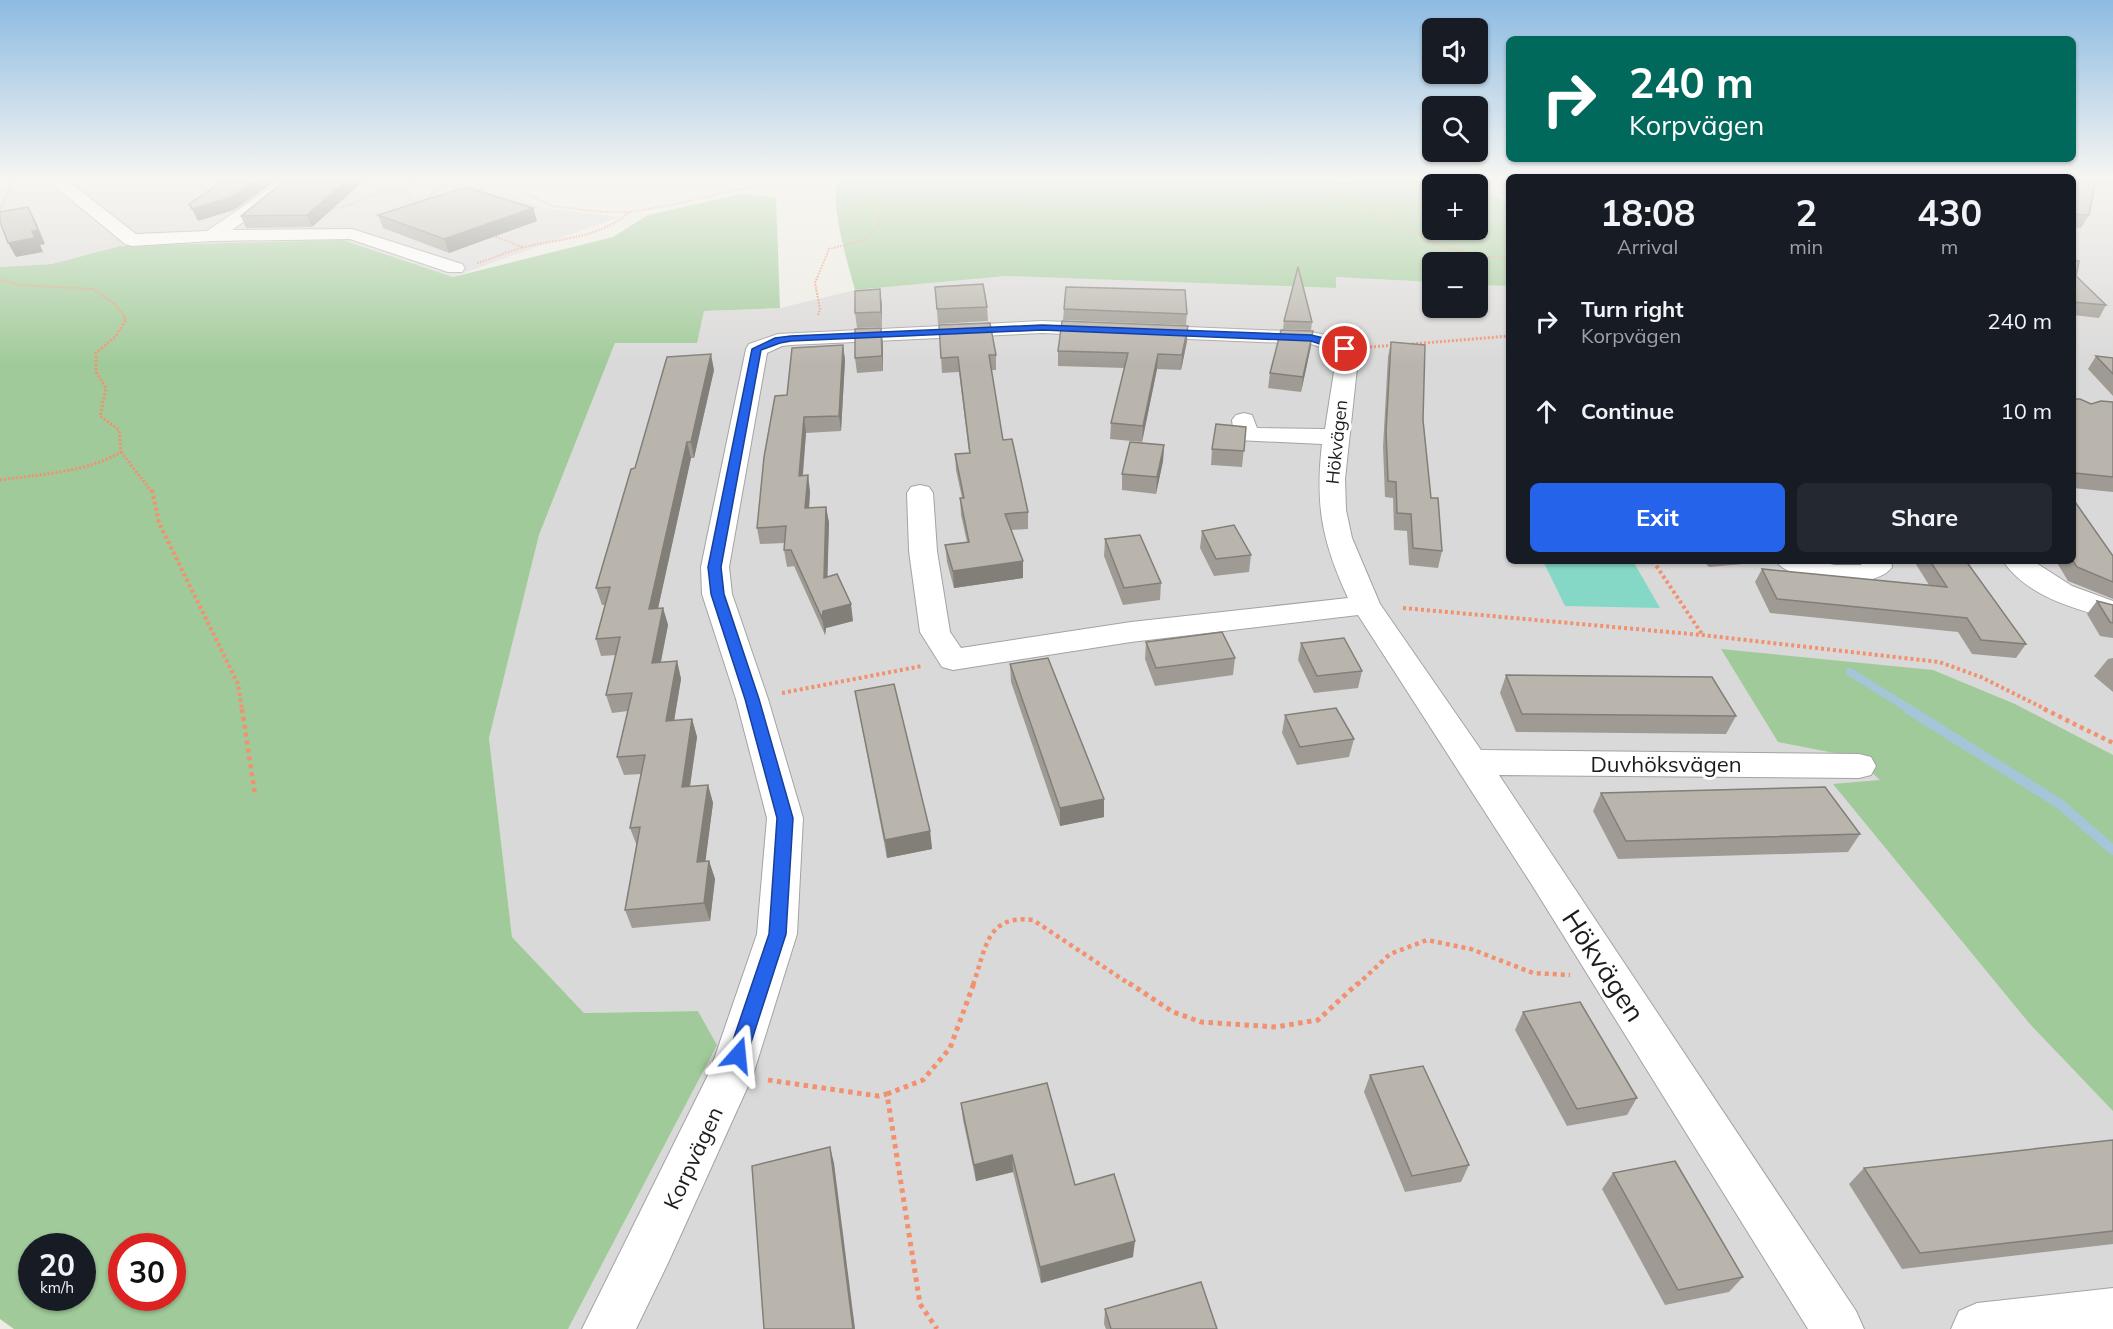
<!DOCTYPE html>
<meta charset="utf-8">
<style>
body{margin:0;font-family:Mulish,sans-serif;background:#242831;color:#f1f3f6;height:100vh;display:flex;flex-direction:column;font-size:22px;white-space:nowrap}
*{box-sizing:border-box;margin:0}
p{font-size:20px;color:#9ea1a6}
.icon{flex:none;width:33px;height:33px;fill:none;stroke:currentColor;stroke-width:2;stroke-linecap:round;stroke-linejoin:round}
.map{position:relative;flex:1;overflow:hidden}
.side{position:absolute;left:1506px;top:174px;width:570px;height:390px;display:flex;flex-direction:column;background:#171b24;border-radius:9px;box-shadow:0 2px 4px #0004}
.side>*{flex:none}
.banner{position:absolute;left:1506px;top:36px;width:570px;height:126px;border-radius:9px;box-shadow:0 2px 4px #0004;background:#00695c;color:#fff;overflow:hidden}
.fabs{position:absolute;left:1422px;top:18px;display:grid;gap:12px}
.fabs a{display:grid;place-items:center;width:66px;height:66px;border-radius:9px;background:#171b24;box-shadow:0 2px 4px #0004;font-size:30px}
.speed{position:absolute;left:18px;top:1233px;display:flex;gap:12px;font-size:30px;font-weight:700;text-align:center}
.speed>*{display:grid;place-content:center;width:78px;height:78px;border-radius:50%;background:#171b24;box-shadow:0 2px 4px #0004;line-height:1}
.speed small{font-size:15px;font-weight:400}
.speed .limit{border:9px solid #d22;background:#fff;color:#111}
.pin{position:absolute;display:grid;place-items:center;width:51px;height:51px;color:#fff;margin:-26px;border:3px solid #fff;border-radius:50%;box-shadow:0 2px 6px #0007}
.me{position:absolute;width:66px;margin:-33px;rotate:18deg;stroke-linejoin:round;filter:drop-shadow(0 0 4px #0008)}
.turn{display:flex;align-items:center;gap:21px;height:126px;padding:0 24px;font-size:27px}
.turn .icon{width:78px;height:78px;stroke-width:2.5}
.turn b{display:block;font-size:42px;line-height:51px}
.eta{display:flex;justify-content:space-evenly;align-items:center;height:102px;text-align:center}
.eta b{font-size:36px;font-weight:700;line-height:42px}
.primary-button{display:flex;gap:12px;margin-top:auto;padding:12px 24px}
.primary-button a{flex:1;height:69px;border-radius:9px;background:#2563eb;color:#fff;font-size:24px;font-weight:700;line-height:69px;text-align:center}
.primary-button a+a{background:#242831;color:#f1f3f6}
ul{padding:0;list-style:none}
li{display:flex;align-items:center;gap:18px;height:90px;padding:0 24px}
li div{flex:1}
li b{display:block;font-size:22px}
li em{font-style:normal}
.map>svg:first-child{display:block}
.residential{fill:#dad9d9}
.forest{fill:#a0ca99;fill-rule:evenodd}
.pitch{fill:#84d8c5}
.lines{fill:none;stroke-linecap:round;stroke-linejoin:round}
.stream-far1{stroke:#a5c5d9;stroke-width:8}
.stream{stroke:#a5c5d9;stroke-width:10}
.minor-casing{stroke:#a3a3a3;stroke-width:2}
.path-far4{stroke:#f1916f;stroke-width:2;stroke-dasharray:1.5 1.5;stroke-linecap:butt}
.path-far3{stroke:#f1916f;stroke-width:3;stroke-dasharray:2 2;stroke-linecap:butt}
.path-far2{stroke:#f1916f;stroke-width:4;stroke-dasharray:3 3;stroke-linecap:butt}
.path-far1{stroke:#f1916f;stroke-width:4.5;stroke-dasharray:4 4;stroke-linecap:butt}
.path{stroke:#f1916f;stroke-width:5;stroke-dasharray:4.5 4.5;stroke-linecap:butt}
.minor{fill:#fff;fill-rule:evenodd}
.wall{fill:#9f9b94}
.shaded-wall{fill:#827e78}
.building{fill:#b9b4ac;stroke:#827e78;stroke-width:1.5}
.route{fill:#2563eb;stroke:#184099;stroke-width:1.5}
.labels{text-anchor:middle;stroke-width:6;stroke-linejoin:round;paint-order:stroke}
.far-street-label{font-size:18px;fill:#1c1c1c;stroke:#fff}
.street-label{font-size:22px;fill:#1c1c1c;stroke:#fff}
.near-street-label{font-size:27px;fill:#1c1c1c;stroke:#fff}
</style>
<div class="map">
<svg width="2113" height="1329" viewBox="0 0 2113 1329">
<rect width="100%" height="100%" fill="#edebe3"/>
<!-- residential -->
<g class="residential">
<polygon points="0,179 520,179 512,194 544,208 619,217 453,277 341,240 120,246 52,264 0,267"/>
<polygon points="1462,179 1509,179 1509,204 1478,187 1478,184"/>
<polygon points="2073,179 2113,179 2113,1329 568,1329 717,1045 698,1011 584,1013 512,937 489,738 539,535 615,343 696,343 704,311 780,308 855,290 1006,276 1335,288 1335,277 1432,282 1432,308 1478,308 1478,285 1509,286 1509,561 2073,561"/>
</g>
<!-- forest -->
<g class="forest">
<path d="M 837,179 L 1334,179 L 1342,183 L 1353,179 L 1462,179 L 1472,184 L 1432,184 L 1432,230 L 1478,230 L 1478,187 L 1509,204 L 1509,286 L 1478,285 L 1478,262 L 1432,262 L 1432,282 L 1336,277 L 1336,288 L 1006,276 L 855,290 C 847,260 831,210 837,179 Z"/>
<path d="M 741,194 L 776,197 L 780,308 L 704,311 L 697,343 L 615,343 L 539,535 L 489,738 L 512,937 L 584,1013 L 698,1011 L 717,1045 L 568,1329 L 14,1329 L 0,1319 L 0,267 L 52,264 L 120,246 L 342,240 L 453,277 L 613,237 L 648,215 ZM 32,1246 L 82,1246 L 82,1298 L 32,1298 ZM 122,1246 L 172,1246 L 172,1298 L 122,1298 Z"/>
<polygon points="1721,649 1933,670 2015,704 2113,755 2113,1111 2029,1023 1833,784 1880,780 1855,757 1778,742"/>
</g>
<!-- pitch -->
<polygon class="pitch" points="1543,561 1633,561 1660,608 1565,606"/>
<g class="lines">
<!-- stream-far1 -->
<polyline class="stream-far1" points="1850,672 1911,710"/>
<!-- stream -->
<polyline class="stream" points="1908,709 2060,804 2113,850"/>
<!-- minor casing -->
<g class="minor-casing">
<g id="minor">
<polygon points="46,179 65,179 136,234 207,231 283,179 303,179 232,230 352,229 462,264 465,268 462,272 448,272 350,239 212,241 132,246 125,244"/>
<path d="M 1042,321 L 1311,332 L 1337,337 L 1353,344 L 1358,359 L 1345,479 L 1346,510 L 1352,538 L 1380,604 L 1481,750 L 1859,754 L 1871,757 L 1876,766 L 1871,775 L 1859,778 L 1499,775 L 1856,1311 L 1864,1329 L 1808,1329 L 1532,885 L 1358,615 L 1131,642 L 953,670 L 942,667 L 920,632 L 909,551 L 907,493 L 911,487 L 920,485 L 929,487 L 933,493 L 937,551 L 950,632 L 961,648 L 1131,622 L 1348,598 C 1322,542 1315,505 1322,444 L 1237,440 L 1234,435 L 1232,420 L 1236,415 L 1244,413 L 1252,415 L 1257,428 L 1325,429 L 1336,359 L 1335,352 L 1311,344 L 1042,333 L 791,345 L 782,346 L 767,353 L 729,567 L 732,594 L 768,699 L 803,818 L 797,934 L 753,1075 L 668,1263 L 636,1329 L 582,1329 L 710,1071 L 757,934 L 767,818 L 736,699 L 702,594 L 701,567 L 746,349 L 749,344 L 778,334 Z"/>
<path d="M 1776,561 L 1816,561 L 1835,565 L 1861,565 L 1863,561 L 1891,561 L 1892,567 C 1875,592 1792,584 1776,561 Z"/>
<path d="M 2003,561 L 2033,561 L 2072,586 L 2113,601 L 2113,619 C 2074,609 2027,596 2003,561 Z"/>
<polygon points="2113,1288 2113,1329 1951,1329 1959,1311 1977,1303"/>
</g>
</g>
<!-- path-far4 -->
<g class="path-far4">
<polyline points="530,179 523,193 553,206 602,212 630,212 672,205 762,184 812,179"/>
<polyline points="1308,179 1443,247 1487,257 1509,258"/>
<polyline points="424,201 452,179"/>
<path d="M 330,208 C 359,208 373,189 401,189 L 414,202 L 421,203"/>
<polyline points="0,211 14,179"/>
<polyline points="490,235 523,247"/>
<path d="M 477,263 C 492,259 506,252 521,248 C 560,238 598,239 630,212"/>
<polyline points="0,280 21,285 93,289 116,305 125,318"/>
<polyline points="818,315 820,309 815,283 829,249 865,240 880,222 873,197 882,182 889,179"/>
</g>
<!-- path-far3 -->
<g class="path-far3">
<polyline points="1412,344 1509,336"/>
<polyline points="1370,347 1395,345"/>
<polyline points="121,452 152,492"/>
<path d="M 0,480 C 40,474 85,473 121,452 L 119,430 L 100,416 L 106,388 L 96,372 L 96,353 L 116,336 L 126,319 L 124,317"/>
</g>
<!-- path-far2 -->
<g class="path-far2">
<polyline points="152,490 159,523 238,684 242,710"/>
<polyline points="1653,561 1702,634"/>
<polyline points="1403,608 1702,635 1939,662 1981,677 2047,710"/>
<polyline points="782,693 922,666"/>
</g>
<!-- path-far1 -->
<g class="path-far1">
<polyline points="242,709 255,795"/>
<polyline points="2044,709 2113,743"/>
<path d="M 973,985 C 986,949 986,914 1033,920 L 1131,985"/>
<polyline points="1357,985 1390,954 1427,940 1471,949 1533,973 1570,975"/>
</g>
<!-- path -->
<g class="path">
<polyline points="1129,983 1173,1012 1201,1022 1276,1027 1318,1020 1358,983"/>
<polyline points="768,1080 878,1096 887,1094 920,1304 937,1329"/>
<polyline points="887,1094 923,1080 950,1048 974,983"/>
</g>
<!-- minor -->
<use href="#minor" class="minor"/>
</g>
<!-- wall -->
<g class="wall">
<polygon points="366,179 312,227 246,228 241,216"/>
<polygon points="384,179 419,179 414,182"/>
<polygon points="2073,179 2113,179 2113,186 2095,185 2089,215 2081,228 2073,227"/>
<polygon points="533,208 537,221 449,253 383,228 378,215"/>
<polygon points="2073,260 2076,276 2106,305 2099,318 2073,315"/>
<polygon points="935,287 987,307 988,321 938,324"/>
<polygon points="880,289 882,327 857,328 855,313"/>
<polygon points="1064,309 1187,314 1186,325 1063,320"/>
<polygon points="1284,321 1312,322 1311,330 1283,329"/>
<polygon points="939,325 996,355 996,370 991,370 1003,440 1028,512 1028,529 1011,530 1023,578 954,588 947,562 945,545 967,542 961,515 960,498 962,498 956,470 955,454 969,453 959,372 942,373"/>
<polygon points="1187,341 1181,370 1157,369 1142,442 1110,439 1111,423 1125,368 1058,366 1058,351"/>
<polygon points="1391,342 1423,420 1431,498 1442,551 1438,568 1409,565 1407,531 1394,530 1393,498 1385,497 1383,447 1388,357"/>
<polygon points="883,343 883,371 857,373 855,358"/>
<polygon points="843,345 845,360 841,431 806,433 803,476 810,491 809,508 826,507 829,523 827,577 853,621 826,628 825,635 794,566 787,567 784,550 785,543 760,544 757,528 787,395"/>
<polygon points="1311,346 1301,392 1268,388 1270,373"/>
<polygon points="2096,356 2113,358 2113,396 2088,369"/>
<polygon points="714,370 694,458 691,458 658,608 663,608 668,625 661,662 677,661 681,679 674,721 692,719 697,737 690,787 708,785 713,803 705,861 709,861 715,879 710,921 632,928 625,910 637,846 630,828 641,774 624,775 617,757 628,711 612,713 606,695 616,655 601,656 596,639 605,605 602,605 596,588"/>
<polygon points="2073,399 2091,404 2113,402 2113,492 2073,488"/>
<polygon points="1246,427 1242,467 1211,465 1212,449"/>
<polygon points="1164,445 1163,461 1156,494 1122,490 1122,474"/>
<polygon points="1202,531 1251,555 1249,572 1214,576 1200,548"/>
<polygon points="1105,539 1161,583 1160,600 1123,605 1104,556"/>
<polygon points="2113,556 2113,599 2068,581 2056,561 2073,561"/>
<polygon points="1703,561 1756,561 1754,563 1709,567"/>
<polygon points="1914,561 1966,561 2026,644 2016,658 1972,654 1958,632 1770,613 1755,582 1762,569 1929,585"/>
<polygon points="2097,601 2113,605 2113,638 2100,636 2087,614"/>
<polygon points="1146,642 1235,658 1233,675 1155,686 1145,659"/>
<polygon points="1301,643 1362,671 1358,688 1314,693 1298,660"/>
<polygon points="2113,658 2113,692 2094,676 2108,659"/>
<polygon points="1010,664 1104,817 1060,826 1011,682"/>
<polygon points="1506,675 1736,716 1726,734 1516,732 1500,693"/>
<polygon points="855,691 930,831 932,849 887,858"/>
<polygon points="1285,715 1354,739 1349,757 1297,765 1282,733"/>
<polygon points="1601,793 1860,834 1848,852 1618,859 1593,811"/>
<polygon points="1523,1012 1637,1098 1627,1115 1567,1126 1515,1030"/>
<polygon points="1370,1075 1469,1165 1461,1182 1405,1192 1364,1092"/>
<polygon points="961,1103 1075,1185 1133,1257 1041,1283 1013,1172 976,1181 963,1120"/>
<polygon points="2113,1140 2113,1244 1902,1269 1849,1184 1864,1168"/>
<polygon points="1613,1173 1743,1277 1729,1292 1665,1305 1602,1189"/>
<polygon points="1105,1309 1217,1329 1106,1329 1104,1324"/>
</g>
<!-- shaded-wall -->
<g class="shaded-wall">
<polygon points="257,179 278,179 234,210 198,221 192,209"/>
<polygon points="348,179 366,179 312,227 307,215"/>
<polygon points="28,207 35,220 45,244 40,245 43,252 16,257 8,243"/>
<polygon points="533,208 537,221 449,253 444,239"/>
<polygon points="880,289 882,304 882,327 881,312"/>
<polygon points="1188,326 1187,341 1181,370 1182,355"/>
<polygon points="881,328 883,343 883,371 882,356"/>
<polygon points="1313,331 1311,346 1301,392 1303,377"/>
<polygon points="843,345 845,360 841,431 839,416"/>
<polygon points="711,354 714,370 694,458 691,442"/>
<polygon points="1158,354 1157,369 1142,442 1143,426"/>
<polygon points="804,417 806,433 801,492 799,476"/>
<polygon points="687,442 691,458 654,627 649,609"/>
<polygon points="1164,445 1163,461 1156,494 1157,477"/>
<polygon points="808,475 810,491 808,525 805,508"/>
<polygon points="826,507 829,523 827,594 824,578"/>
<polygon points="1023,561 1023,578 954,588 953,571"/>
<polygon points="851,604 853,621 826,628 825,635 822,618 823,611"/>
<polygon points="663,608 668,625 657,680 652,663"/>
<polygon points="677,661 681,679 671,739 666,721"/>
<polygon points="692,719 697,737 687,805 682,787"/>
<polygon points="708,785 713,803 703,880 697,862"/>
<polygon points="1104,799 1104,817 1060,826 1060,808"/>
<polygon points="930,831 932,849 887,858 885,840"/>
<polygon points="709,861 715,879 710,921 704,903"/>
<polygon points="830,1147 834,1163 855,1329 853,1329"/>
<polygon points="1012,1155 1013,1172 976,1181 974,1165"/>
<polygon points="1135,1241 1133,1257 1041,1283 1040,1267"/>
</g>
<!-- building -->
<g class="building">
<polygon points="226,179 257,179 229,198 192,209 189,204"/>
<polygon points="287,179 348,179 307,215 241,216"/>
<polygon points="2073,179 2096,179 2089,215 2073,214"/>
<polygon points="466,187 533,208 444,239 378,215"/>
<polygon points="28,207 38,230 32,231 35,238 8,243 0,222 0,212"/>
<polygon points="2073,260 2079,261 2076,276 2106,305 2073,302"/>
<polygon points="1298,267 1312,322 1284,321"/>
<polygon points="983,284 987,307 937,309 935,287"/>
<polygon points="1066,287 1185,290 1187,314 1064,309"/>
<polygon points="880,289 881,312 855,313 855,291"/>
<polygon points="1062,321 1188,326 1182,355 1158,354 1143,426 1111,423 1128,353 1058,351"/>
<polygon points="990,323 996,355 989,355 1003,440 1012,439 1028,512 1005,514 1023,561 953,571 945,545 969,542 960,498 964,498 955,454 970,453 958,357 941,358 939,325"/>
<polygon points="881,328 882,356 855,358 855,329"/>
<polygon points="1281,330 1313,331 1303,377 1270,373"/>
<polygon points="1391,342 1425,345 1423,420 1431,498 1438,498 1442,551 1413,548 1411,514 1397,513 1396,482 1388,481 1386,431"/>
<polygon points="843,345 839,416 804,417 799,476 808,475 805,508 826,507 824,578 837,574 851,604 823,611 822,618 791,550 784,550 786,526 757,528 764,457 775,396 787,395 792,348"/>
<polygon points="711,354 691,442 687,442 649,609 663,608 652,663 677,661 666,721 692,719 682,787 708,785 697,862 709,861 704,903 625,910 640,827 630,828 645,755 617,757 632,693 606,695 620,637 596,639 610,587 596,588 631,469 635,468 667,357"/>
<polygon points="2096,356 2113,358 2113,374"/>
<polygon points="2073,399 2080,399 2091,404 2101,401 2113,402 2113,477 2075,473 2073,471"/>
<polygon points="1216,424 1246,427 1244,451 1212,449"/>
<polygon points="1130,442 1164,445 1157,477 1122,474"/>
<polygon points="2073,499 2113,556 2113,582 2077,567 2073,561"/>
<polygon points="1234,525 1251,555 1216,559 1202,531"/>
<polygon points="1140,535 1161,583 1124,588 1105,539"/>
<polygon points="1930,561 1966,561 2026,644 1981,640 1967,618 1777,599 1762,569 1947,587"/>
<polygon points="2097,601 2113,605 2113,623 2110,622"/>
<polygon points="1222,632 1235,658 1156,668 1146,642"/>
<polygon points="1344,638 1362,671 1317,676 1301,643"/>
<polygon points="1048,658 1104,799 1060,808 1010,664"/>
<polygon points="1506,675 1712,677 1736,716 1522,714"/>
<polygon points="894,684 930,831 885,840 855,691"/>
<polygon points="1336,708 1354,739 1300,747 1285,715"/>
<polygon points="1825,787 1860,834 1626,841 1601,793"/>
<polygon points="1580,1002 1637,1098 1577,1109 1523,1012"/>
<polygon points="1423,1066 1469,1165 1412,1176 1370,1075"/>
<polygon points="1047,1083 1075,1185 1114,1174 1135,1241 1040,1267 1012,1155 974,1165 961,1103"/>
<polygon points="2113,1140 2113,1231 1920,1253 1864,1168"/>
<polygon points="830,1147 853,1329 764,1329 752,1166"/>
<polygon points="1675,1161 1743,1277 1678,1290 1613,1173"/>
<polygon points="1201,1282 1217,1329 1111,1329 1105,1309"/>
</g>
<!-- sky -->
<linearGradient id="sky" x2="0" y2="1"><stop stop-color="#8dbbe2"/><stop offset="0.49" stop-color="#f7f6f2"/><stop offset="1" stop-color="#f7f6f2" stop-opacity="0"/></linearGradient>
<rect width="2113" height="365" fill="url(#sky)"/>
<!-- route -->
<polygon class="route" points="1042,325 1311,335 1332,340 1350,349 1345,352 1311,341 1042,330 791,341 780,343 761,350 721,567 724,594 759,699 793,818 786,934 747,1055 745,1061 738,1063 731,1061 728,1055 769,934 777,818 745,699 711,594 708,567 752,349 775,338 791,336"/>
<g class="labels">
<!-- far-street labels -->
<g class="far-street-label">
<text transform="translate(1337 442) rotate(-84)" y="6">Hökvägen</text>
</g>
<!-- street labels -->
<g class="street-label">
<text x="1666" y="772">Duvhöksvägen</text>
<text transform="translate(693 1158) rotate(-65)" y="8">Korpvägen</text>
</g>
<!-- near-street labels -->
<g class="near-street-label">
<text transform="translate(1603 966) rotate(57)" y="9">Hökvägen</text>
</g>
</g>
</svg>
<div class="fabs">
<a><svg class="icon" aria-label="sound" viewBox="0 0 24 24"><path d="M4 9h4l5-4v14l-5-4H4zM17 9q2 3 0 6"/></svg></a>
<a><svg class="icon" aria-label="search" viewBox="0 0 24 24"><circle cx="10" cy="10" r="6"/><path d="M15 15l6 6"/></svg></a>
<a>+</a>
<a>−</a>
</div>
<div class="speed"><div>20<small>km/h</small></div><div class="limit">30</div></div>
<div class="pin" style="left:1345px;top:349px;background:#d93025"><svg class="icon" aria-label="arrive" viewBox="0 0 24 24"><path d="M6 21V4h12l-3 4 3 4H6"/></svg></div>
<svg class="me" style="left:738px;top:1055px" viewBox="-20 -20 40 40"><path d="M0-17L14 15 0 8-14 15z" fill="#2563eb" stroke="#fff" stroke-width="4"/></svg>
<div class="banner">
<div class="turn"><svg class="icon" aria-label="right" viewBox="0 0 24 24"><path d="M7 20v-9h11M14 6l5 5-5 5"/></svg><div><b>240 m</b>Korpvägen</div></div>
</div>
<section class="side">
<div class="eta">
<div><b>18:08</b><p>Arrival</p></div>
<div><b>2</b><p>min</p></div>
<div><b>430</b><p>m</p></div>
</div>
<ul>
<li><svg class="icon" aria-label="right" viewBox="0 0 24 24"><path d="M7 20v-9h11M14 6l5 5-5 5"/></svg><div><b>Turn right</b><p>Korpvägen</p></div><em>240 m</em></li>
<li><svg class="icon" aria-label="ahead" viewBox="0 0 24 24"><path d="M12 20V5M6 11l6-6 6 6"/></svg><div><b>Continue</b></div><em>10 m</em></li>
</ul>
<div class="primary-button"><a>Exit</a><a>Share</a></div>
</section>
</div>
